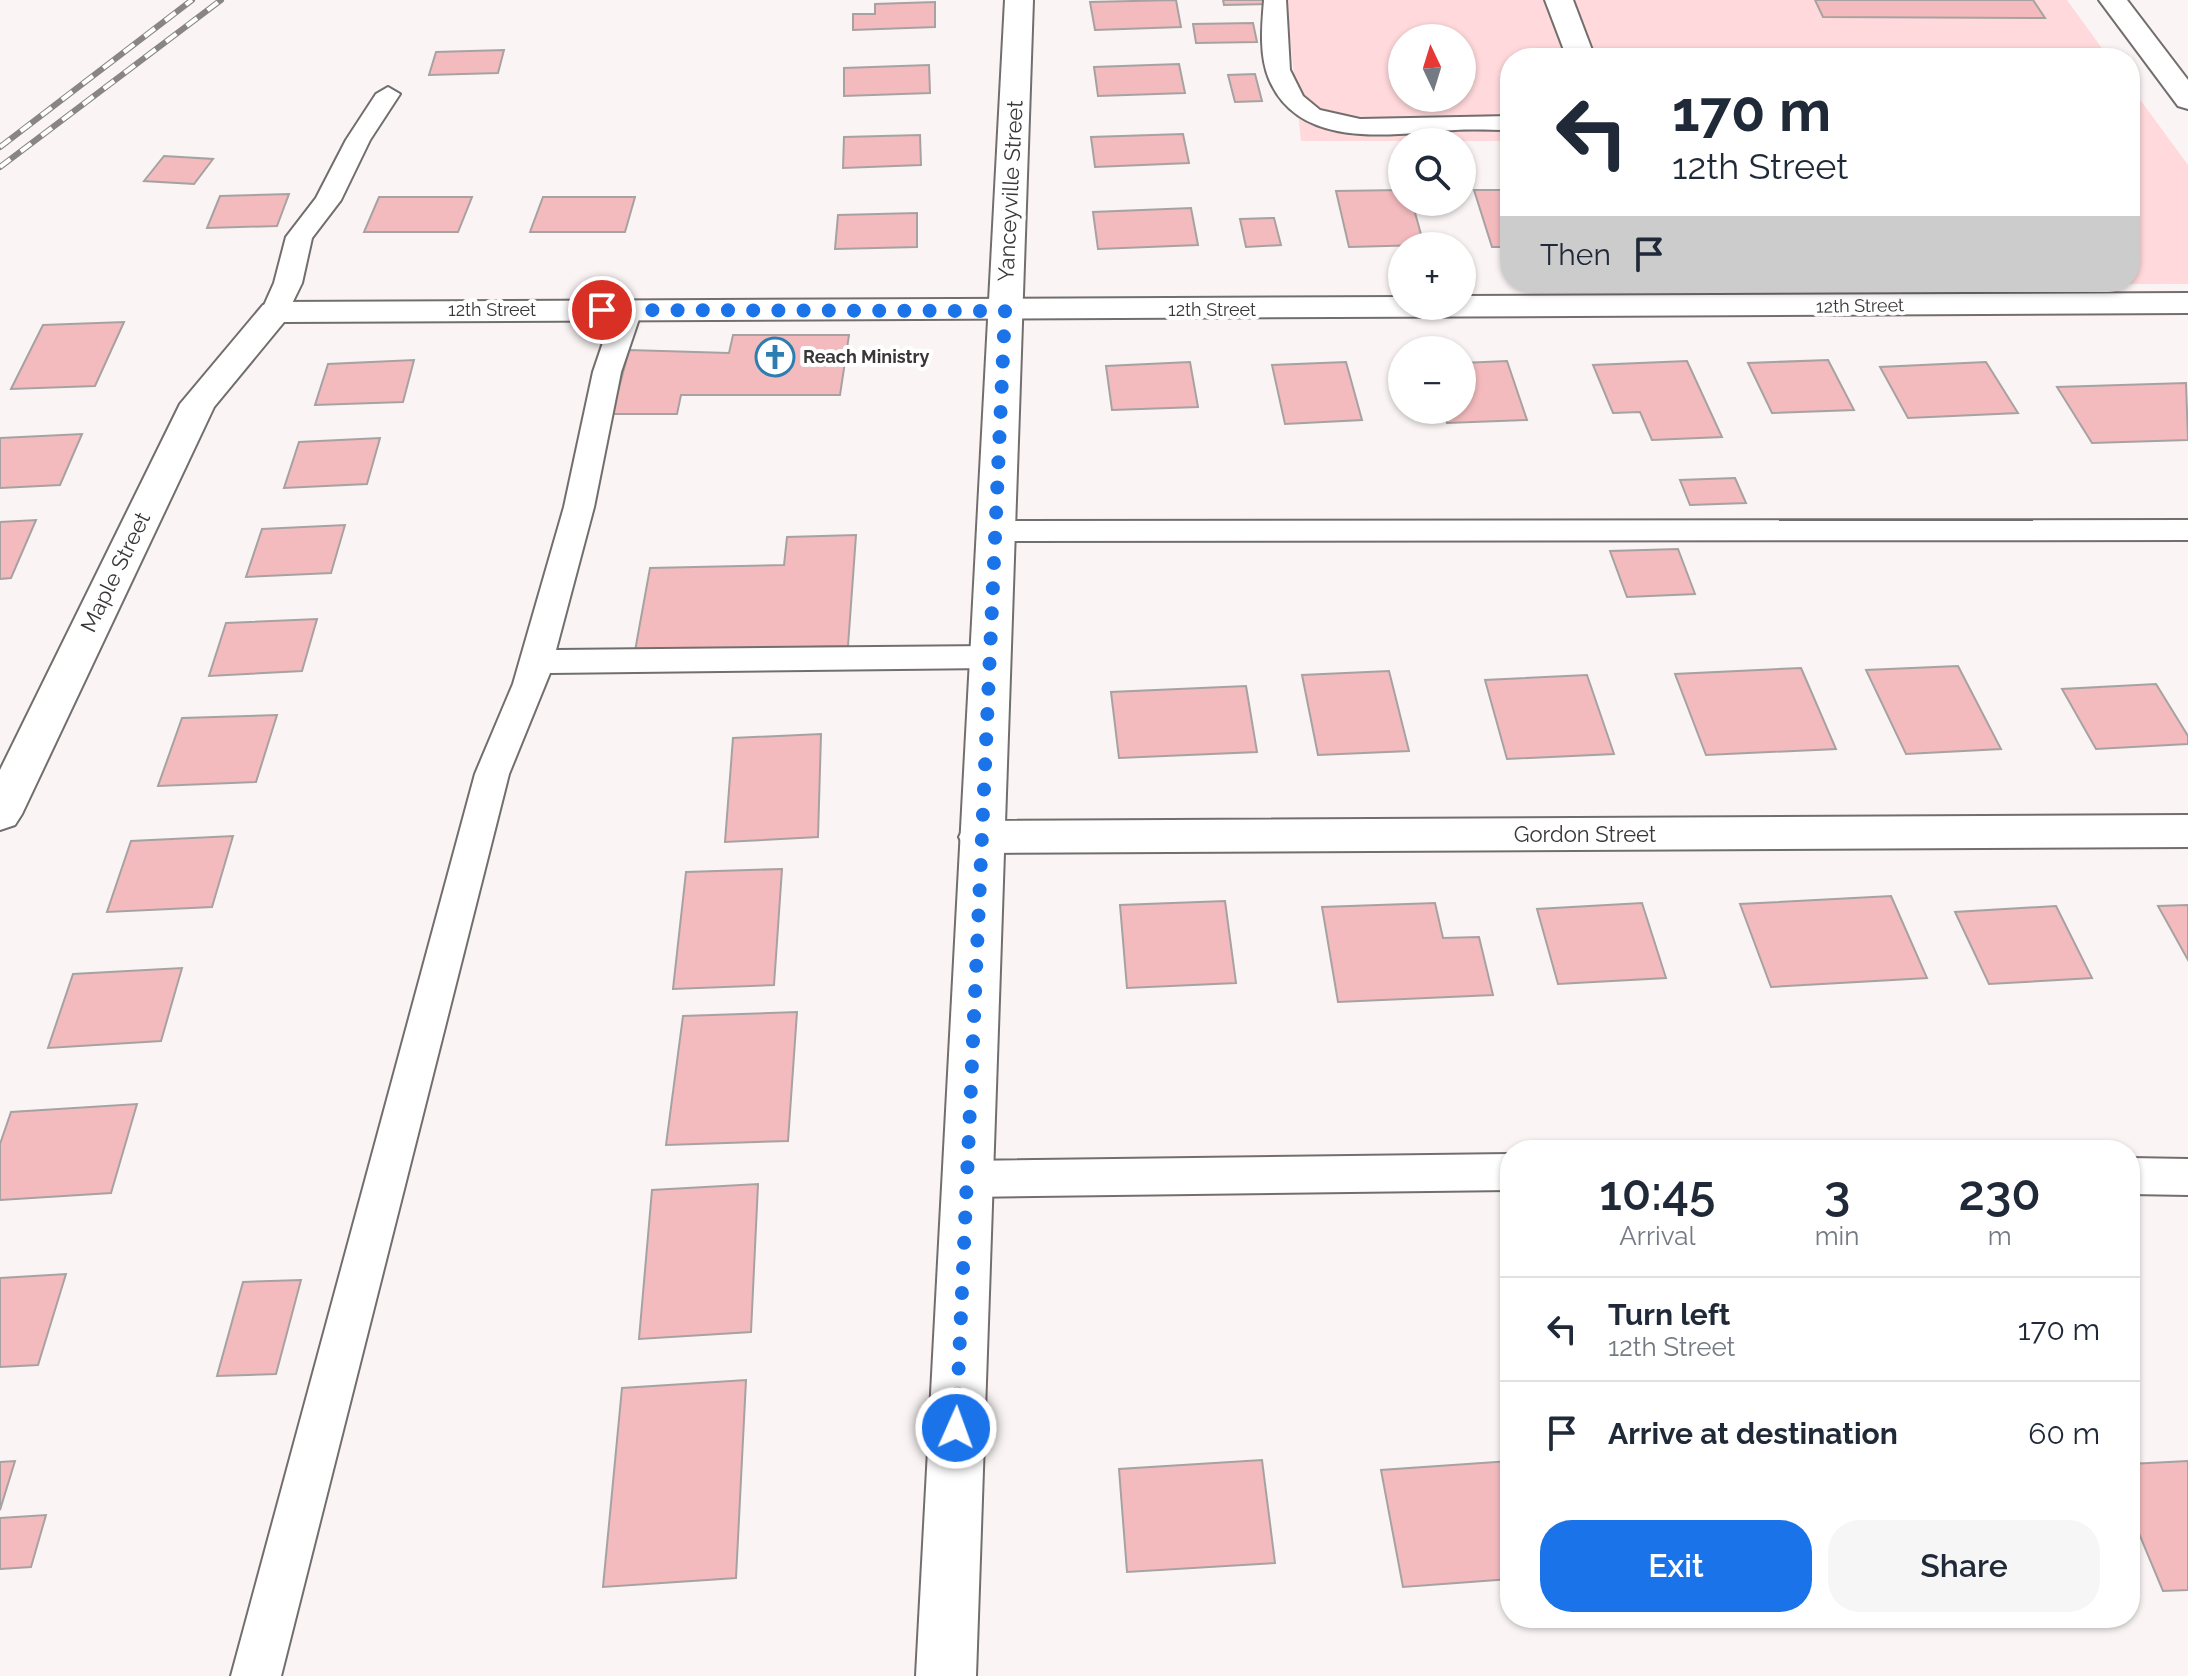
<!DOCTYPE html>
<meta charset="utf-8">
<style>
body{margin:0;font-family:Raleway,sans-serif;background:#f6f6f7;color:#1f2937;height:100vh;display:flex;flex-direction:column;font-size:30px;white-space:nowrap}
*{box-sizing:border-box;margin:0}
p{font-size:26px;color:#747a83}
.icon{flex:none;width:44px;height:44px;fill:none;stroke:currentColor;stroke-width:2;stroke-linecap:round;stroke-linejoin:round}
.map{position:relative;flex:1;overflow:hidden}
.panel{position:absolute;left:1500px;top:1140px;width:640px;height:488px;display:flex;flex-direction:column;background:#fff;border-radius:32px;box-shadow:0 2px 6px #0004}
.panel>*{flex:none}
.hud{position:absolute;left:1500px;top:48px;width:640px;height:244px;border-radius:32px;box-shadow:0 2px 6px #0004;background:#fff;color:#1f2937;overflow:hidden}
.needle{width:52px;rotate:356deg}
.buttons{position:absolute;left:1388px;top:24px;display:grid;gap:16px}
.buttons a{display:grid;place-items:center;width:88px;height:88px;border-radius:50%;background:#fff;box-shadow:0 2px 6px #0004;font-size:40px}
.pin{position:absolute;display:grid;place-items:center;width:68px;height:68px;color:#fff;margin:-34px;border:4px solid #fff;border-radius:50%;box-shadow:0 2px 8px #0007}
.me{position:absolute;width:88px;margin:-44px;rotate:2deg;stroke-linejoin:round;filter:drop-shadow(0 0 6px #0008)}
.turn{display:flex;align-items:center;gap:28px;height:168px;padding:0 40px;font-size:36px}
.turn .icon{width:104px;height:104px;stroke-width:2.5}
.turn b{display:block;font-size:56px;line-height:68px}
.then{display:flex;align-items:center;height:76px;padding:0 40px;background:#0003;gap:16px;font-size:30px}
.eta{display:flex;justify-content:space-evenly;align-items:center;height:136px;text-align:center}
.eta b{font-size:48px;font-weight:600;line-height:56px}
.button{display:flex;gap:16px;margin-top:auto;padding:16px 40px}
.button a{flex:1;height:92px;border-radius:32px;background:#1a73e8;color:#fff;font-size:32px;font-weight:600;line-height:92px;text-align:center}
.button a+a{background:#f6f6f7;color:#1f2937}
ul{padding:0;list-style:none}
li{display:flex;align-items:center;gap:24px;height:104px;padding:0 40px;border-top:2px solid #e0e1e3}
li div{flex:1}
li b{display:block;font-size:30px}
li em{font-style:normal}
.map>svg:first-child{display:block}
.green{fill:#ffd9db;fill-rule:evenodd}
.building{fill:#f4bbbe;stroke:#a7a2a2;stroke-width:2}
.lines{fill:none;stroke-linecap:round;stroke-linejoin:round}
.service-casing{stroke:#736e6e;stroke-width:4}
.minor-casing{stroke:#736e6e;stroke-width:4}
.secondary-casing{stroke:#736e6e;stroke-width:4}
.service{fill:#fff;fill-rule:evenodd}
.minor{fill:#fff;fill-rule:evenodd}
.secondary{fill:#fff;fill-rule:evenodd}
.rail-casing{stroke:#898586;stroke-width:6}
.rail{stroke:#fff;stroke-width:4;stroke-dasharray:13;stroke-linecap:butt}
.route{stroke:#1a73e8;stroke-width:14;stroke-dasharray:0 25.2}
.labels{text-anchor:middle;stroke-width:8;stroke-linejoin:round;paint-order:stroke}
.far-street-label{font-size:18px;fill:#3a3738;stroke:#fff}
.far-poi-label{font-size:18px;font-weight:bold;fill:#3a3738;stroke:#fff;text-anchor:start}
.street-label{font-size:22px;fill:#3a3738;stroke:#fff}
</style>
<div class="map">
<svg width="2188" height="1676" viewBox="0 0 2188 1676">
<rect width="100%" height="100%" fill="#faf4f4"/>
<!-- green -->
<g class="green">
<path d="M 1286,0 L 2067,0 L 2109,58 L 1510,58 L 1510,141 L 1301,141 ZM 1402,38 L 1462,38 L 1462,98 L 1402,98 Z"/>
<polygon points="2130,86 2188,165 2188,284 1643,285 1642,282 2130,282"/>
</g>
<!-- building -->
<g class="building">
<polygon points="1176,0 1181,27 1095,30 1090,2"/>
<polygon points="1223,0 1269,0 1270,4 1224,5"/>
<polygon points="1815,0 2033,0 2045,18 1823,17"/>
<polygon points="935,2 935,27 853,30 853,14 875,14 875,4"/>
<polygon points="1253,23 1257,42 1196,43 1193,24"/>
<polygon points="504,50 498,73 429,75 436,52"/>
<polygon points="1179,64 1185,93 1098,96 1094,67"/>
<polygon points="929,65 930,93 844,96 844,68"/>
<polygon points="1255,74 1262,101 1235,102 1228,75"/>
<polygon points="1183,134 1189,163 1095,167 1091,137"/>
<polygon points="920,135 921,165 843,168 844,137"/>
<polygon points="164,156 213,159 194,184 144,181"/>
<polygon points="1402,190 1402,202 1412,202 1424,245 1349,247 1336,191"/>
<polygon points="1474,190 1510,190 1510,247 1492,247"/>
<polygon points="289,194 277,226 207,228 220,196"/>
<polygon points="379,197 472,197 458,232 364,232"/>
<polygon points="543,197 635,197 625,232 530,232"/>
<polygon points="1191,208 1198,245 1098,249 1093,212"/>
<polygon points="917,213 917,247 835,249 838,215"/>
<polygon points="1274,218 1281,245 1246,247 1240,219"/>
<polygon points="124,322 95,386 11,389 43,325"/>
<polygon points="733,335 849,335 840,395 681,395 677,414 612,414 629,350 729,353"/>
<polygon points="414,360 403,402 315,405 328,364"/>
<polygon points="1828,360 1854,410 1772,413 1748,363"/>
<polygon points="1507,361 1527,420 1447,423 1443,410 1462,410 1462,363"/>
<polygon points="1687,361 1722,437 1652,440 1640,412 1613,413 1593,365"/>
<polygon points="1190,362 1198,407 1112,410 1106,366"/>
<polygon points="1346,362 1362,420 1285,424 1272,365"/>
<polygon points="1986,362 2018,413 1908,418 1880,367"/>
<polygon points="2186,383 2188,440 2092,443 2057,387"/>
<polygon points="82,434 60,485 0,488 0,438"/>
<polygon points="380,438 367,484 284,488 299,442"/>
<polygon points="1735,478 1746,503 1690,505 1680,480"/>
<polygon points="36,520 11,578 0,579 0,522"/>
<polygon points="345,525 331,573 246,577 262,529"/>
<polygon points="856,535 848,646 635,651 650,568 784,565 787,537"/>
<polygon points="1678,549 1695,594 1627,597 1610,551"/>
<polygon points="317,619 302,671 209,676 226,623"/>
<polygon points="1958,666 2001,749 1906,754 1866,670"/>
<polygon points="1801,668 1836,749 1706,755 1675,674"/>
<polygon points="1389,671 1409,751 1318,755 1302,675"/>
<polygon points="1587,675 1614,754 1507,759 1485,680"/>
<polygon points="2156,684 2188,736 2188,744 2096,749 2062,689"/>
<polygon points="1246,686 1257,752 1119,758 1111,692"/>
<polygon points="277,715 256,782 158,786 182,718"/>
<polygon points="821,734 818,837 725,842 733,738"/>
<polygon points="233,836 212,907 107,912 131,841"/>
<polygon points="782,869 774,985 673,989 686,872"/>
<polygon points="1891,896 1927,978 1771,987 1740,904"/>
<polygon points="1225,901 1236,983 1127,988 1120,905"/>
<polygon points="1435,903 1443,938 1479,937 1493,995 1338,1002 1322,907"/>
<polygon points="1642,903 1666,978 1558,984 1537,909"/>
<polygon points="2188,905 2188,960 2158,906"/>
<polygon points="2056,906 2092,978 1989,984 1955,912"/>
<polygon points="182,968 161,1041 48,1048 73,974"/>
<polygon points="797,1012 788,1141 666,1145 683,1016"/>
<polygon points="137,1104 111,1193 0,1200 0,1144 11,1112"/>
<polygon points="758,1184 751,1332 639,1339 652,1190"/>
<polygon points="66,1274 38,1365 0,1367 0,1278"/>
<polygon points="301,1280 276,1374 217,1376 243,1282"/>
<polygon points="746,1380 736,1578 603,1587 622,1388"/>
<polygon points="1262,1460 1275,1563 1127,1572 1119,1469"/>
<polygon points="15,1461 0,1510 0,1462"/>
<polygon points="1510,1461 1510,1579 1403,1587 1381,1470"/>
<polygon points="2188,1461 2188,1590 2163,1591 2130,1512 2130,1464"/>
<polygon points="46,1515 31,1567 0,1569 0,1518"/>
</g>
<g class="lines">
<!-- service casing -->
<g class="service-casing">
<g id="service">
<path d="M 1264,0 L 1286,0 L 1290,70 L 1303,96 L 1320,110 L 1360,119 L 1510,116 L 1510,130 C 1492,130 1473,129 1455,130 C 1392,134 1299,151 1269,79 C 1259,55 1262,25 1264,0 Z"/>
<polygon points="388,87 400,94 370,140 341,200 312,238 302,283 285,318 265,318 261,312 274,283 286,237 316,198 346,140 376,94"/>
<polygon points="628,302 638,304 642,310 621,372 594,507 556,650 990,646 1002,649 1007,657 1002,665 990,668 550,673 509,774 281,1676 231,1676 475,774 513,684 564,507 593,372 614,310 618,304"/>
<polygon points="2188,520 2188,540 995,541 984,538 979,531 984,524 995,521"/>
<polygon points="1510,1154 1510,1190 967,1197 952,1192 946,1179 952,1166 967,1161"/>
<polygon points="2130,1158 2188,1159 2188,1195 2130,1194"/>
</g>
</g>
<!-- minor casing -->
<g class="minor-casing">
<g id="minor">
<polygon points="1545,0 1573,0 1595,58 1567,58"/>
<polygon points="2099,0 2127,0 2188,80 2188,109 2178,106"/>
<polygon points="2188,293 2188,313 284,322 214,407 22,814 15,825 0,830 0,770 180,404 263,305 275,302 1402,297 1402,306 1462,306 1462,296"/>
<polygon points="2188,815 2188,847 981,853 965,849 959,837 965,825 981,821"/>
</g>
</g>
<!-- secondary casing -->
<g class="secondary-casing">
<polygon id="secondary" points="1005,0 1033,0 976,1676 916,1676"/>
</g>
<!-- service -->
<use href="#service" class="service"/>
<!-- minor -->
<use href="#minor" class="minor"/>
<!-- secondary -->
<use href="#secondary" class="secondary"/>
<!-- rail casing -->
<g class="rail-casing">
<g id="rail">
<polyline points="0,147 192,0"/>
<polyline points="0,167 221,0"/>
</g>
</g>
<!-- rail -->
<use href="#rail" class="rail"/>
</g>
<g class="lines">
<!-- route -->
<polyline class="route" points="602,310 1005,311 956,1428"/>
</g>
<!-- icons -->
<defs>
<g id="church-ring" transform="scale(2)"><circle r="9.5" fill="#fff" stroke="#2b7eaf" stroke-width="1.5"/><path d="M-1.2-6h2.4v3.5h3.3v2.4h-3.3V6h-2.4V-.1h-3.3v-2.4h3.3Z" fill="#2b7eaf"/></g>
</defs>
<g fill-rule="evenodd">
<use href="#church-ring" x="775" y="357"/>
</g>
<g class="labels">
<!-- far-street labels -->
<g class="far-street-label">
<text transform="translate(1860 306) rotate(-1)" y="6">12th Street</text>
<text x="492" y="316">12th Street</text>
<text x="1212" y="316">12th Street</text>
</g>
<!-- far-poi labels -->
<g class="far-poi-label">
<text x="803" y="363">Reach Ministry</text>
</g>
<!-- street labels -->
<g class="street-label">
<text transform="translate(1010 191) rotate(-87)" y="8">Yanceyville Street</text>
<text transform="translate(115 572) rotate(-64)" y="8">Maple Street</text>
<text x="1585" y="842">Gordon Street</text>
</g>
</g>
</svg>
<div class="buttons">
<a><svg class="needle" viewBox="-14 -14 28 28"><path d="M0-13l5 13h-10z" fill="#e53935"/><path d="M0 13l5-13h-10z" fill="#747a83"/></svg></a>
<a><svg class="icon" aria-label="search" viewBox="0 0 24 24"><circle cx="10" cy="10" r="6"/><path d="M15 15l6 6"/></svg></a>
<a>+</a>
<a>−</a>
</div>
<div class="pin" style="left:602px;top:310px;background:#d93025"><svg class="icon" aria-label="arrive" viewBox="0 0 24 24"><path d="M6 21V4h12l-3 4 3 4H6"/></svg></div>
<svg class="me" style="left:956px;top:1428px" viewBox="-20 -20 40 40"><circle r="17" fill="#1a73e8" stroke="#fff" stroke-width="3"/><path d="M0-11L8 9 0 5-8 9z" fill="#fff"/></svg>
<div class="hud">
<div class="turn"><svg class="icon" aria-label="left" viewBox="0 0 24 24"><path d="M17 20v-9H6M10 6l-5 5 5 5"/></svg><div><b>170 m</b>12th Street</div></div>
<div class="then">Then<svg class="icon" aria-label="arrive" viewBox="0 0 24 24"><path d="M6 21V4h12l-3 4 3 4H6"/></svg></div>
</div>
<section class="panel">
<div class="eta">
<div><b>10:45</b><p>Arrival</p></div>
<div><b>3</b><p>min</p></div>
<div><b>230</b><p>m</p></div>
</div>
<ul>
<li><svg class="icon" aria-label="left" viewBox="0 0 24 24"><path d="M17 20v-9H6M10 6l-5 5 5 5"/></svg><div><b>Turn left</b><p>12th Street</p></div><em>170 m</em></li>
<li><svg class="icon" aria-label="arrive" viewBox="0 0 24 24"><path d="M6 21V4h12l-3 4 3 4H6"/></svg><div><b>Arrive at destination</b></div><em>60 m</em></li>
</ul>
<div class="button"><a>Exit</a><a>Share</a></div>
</section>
</div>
